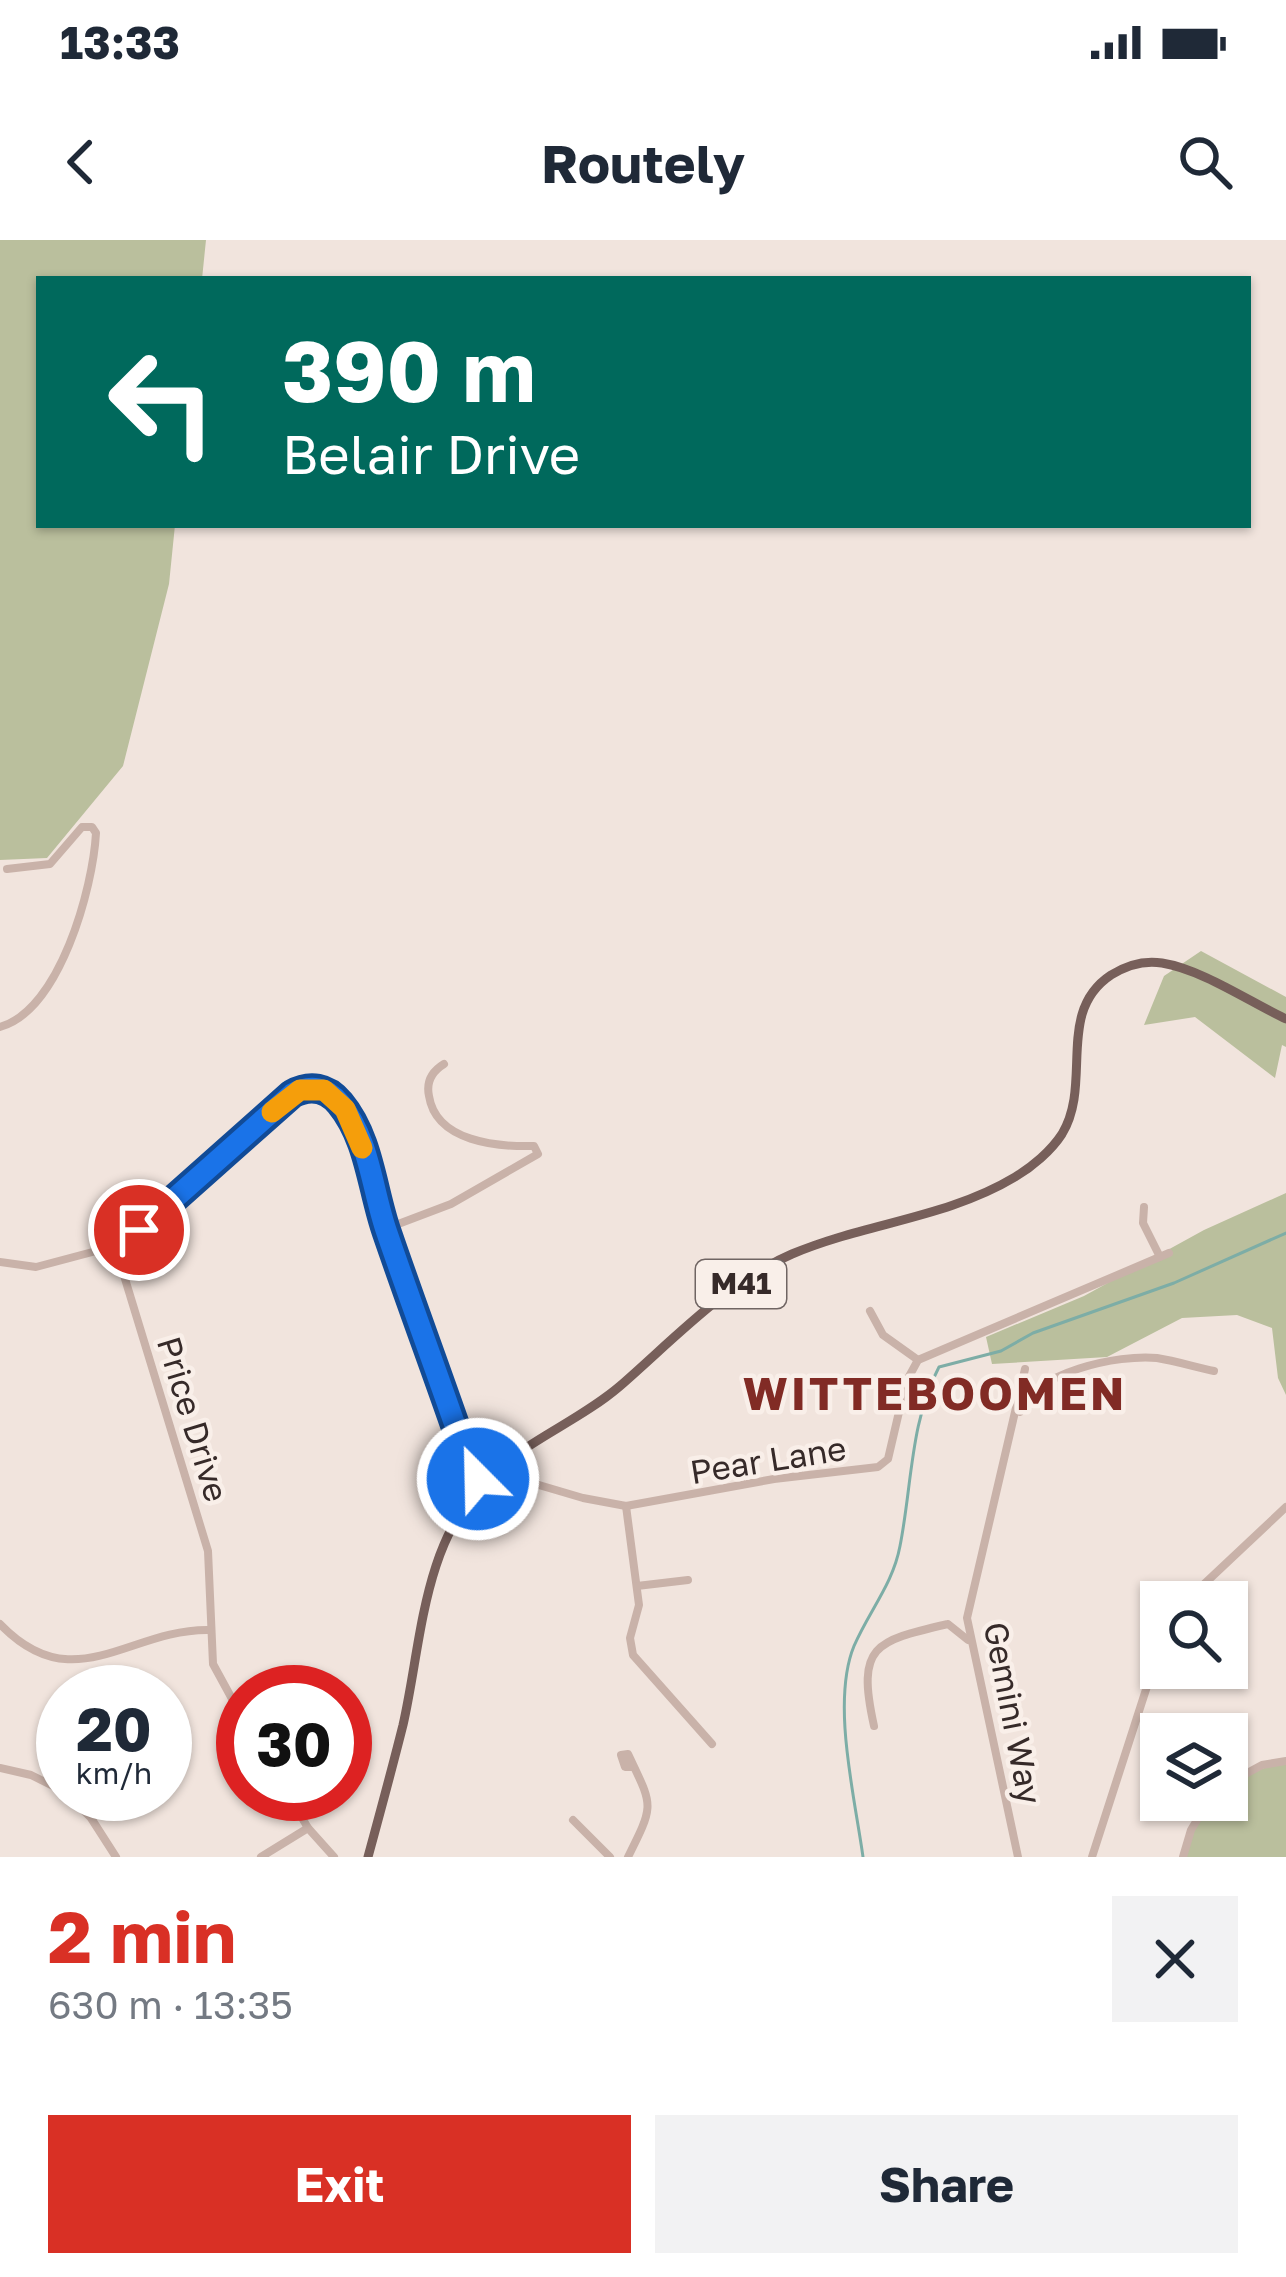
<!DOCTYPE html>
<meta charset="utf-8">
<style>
body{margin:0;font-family:"Golos Text",sans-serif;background:#f2f2f3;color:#1f2937;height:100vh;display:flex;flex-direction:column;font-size:45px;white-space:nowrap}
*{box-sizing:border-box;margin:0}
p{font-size:39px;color:#747a83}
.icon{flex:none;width:66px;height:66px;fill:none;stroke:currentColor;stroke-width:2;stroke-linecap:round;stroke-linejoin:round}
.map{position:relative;height:1617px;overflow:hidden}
.side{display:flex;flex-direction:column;background:#fff;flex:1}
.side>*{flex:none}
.banner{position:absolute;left:36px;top:36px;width:1215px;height:252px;border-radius:0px;box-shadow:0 3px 9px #0004;background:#00695c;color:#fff;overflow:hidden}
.tools{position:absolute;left:1140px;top:1341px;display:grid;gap:24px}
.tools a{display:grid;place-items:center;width:108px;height:108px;border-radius:0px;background:#fff;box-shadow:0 3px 9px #0004;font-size:60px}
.speed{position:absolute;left:36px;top:1425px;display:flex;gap:24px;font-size:60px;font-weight:700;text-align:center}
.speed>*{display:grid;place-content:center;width:156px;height:156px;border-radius:50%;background:#fff;box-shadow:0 3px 9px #0004;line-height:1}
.speed small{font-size:30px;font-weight:400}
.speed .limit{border:18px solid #d22;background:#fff;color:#111}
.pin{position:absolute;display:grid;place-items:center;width:102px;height:102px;color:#fff;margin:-51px;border:6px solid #fff;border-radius:50%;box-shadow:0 3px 12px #0007}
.me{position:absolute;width:132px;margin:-66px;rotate:337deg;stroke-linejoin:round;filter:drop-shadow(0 0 9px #0008)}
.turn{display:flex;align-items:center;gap:42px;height:252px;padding:0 48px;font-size:54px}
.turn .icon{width:156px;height:156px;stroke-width:2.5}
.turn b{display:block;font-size:84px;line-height:102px}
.round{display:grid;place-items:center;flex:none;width:126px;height:126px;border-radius:0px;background:#f2f2f3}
.headline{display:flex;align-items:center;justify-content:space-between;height:204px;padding:0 48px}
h1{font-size:72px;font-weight:700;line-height:90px;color:#d93025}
.cta{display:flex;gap:24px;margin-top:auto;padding:24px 48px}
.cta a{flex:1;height:138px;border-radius:0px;background:#d93025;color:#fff;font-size:48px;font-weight:700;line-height:138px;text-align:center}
.cta a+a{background:#f2f2f3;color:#1f2937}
.status{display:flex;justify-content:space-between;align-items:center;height:84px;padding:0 60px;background:#fff;direction:ltr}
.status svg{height:33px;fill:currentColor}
header{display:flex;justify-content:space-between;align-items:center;height:156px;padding:0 48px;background:#fff;font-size:54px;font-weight:700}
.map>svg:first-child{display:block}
.green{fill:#babf9d}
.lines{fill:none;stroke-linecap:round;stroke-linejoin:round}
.stream{stroke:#7dada6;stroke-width:3}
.minor{stroke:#c9b2a9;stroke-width:8}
.major{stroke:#775f5a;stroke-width:9}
.route-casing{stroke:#114b97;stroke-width:30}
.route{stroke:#1a73e8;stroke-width:21}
.slow{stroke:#f59e0b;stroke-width:21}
.labels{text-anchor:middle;stroke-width:9;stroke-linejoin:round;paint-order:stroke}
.shield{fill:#f9efe9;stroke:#706563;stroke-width:3}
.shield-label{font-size:30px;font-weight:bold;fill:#362a29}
.street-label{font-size:33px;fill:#362a29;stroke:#f9efe9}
.district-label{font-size:45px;font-weight:bold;letter-spacing:3px;fill:#812b25;stroke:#f9efe9}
</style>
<div class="status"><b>13:33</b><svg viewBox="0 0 49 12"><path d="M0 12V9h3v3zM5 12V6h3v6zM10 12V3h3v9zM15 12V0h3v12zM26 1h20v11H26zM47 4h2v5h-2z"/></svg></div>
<header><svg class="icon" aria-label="back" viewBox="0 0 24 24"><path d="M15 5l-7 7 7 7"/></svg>Routely<svg class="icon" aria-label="search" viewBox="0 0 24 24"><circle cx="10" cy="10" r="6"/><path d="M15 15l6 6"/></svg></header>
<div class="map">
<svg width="1286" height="1617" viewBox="0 0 1286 1617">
<rect width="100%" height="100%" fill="#f1e4dd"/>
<!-- green -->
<g class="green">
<polygon points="0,0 206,0 202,39 39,39 39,285 175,285 169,344 123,526 47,618 0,620"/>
<polygon points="1201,711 1286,757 1286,807 1282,805 1275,838 1195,777 1144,785 1164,736"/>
<polygon points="1286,953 1286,1155 1278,1138 1272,1088 1237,1075 1182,1078 1107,1117 992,1124 986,1097 1084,1056 1204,990"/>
<polygon points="1286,1521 1286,1617 1183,1617 1185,1605 1209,1560 1227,1560 1227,1544 1242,1535"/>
</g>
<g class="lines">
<!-- stream -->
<path class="stream" d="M 863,1617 C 855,1558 831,1462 854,1406 C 869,1371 893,1344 900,1306 C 912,1246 910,1182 939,1127 L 1001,1111 L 1033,1093 L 1174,1043 L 1286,993"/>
<!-- minor -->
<g class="minor">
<path d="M 0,787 C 60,770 93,648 96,593 L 92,587 L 82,587 L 50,624 L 7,629"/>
<polyline points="1144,967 1143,983 1160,1017"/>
<path d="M 385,989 L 451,964 L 538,914 L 534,906 C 498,907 436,902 429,856 C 426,842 431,832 444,824"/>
<polyline points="115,1006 208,1311 213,1424 243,1479"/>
<path d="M 0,1022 L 36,1027 L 115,1006 L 152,981 L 292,854 C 310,844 327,847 341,864 C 368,898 372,946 384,986 C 408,1064 439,1139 466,1216 L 473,1233 L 483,1243"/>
<polyline points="870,1071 883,1095 918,1120"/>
<path d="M 1020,1172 C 1033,1132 1119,1114 1157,1118 C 1176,1121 1195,1127 1214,1131"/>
<polyline points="495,1232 583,1258 626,1266 774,1239 878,1227 888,1219 906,1142 918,1120 1169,1013"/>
<polyline points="626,1266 639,1365 630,1398 633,1415 712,1504"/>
<polyline points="637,1346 688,1340"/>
<polyline points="1185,1362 1286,1267"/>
<path d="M 0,1384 C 74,1461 129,1388 210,1390"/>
<path d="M 874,1486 C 856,1405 875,1401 948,1384 L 968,1400"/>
<polyline points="0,1528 31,1535 63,1551"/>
<polyline points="1227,1544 1262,1525 1286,1521"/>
<polyline points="67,1554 91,1578 116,1617"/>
<polyline points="288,1554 308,1588 334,1617"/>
<polyline points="573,1580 610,1617"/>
<polyline points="261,1617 308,1588"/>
<path d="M 628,1617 C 655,1563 653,1567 628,1514 L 621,1515 L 625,1527 L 632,1527"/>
<polyline points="1018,1617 967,1378 1025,1129"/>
<polyline points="1092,1617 1161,1403"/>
<polyline points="1183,1617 1191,1590 1209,1560"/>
</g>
<!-- major -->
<path class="major" d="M 368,1617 C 380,1573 392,1529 403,1485 C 422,1401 422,1305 486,1240 C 526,1200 578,1182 620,1146 C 673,1100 727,1042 792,1014 C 865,983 947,978 1015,937 C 1032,927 1051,911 1062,894 C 1093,843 1055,772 1111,735 C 1127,725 1143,720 1162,723 C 1201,729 1250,762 1286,779"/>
</g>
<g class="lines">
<!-- route casing -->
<g class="route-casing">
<path id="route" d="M 139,990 L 292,854 C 310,844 327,847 340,863 C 370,899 372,951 387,993 C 412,1066 439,1138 464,1211 L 478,1239"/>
</g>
<!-- route -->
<use href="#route" class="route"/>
<!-- slow -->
<polyline class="slow" points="272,872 300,850 324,850 345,869 362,908"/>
</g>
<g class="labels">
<!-- shield labels -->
<rect class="shield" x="696" y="1020" width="90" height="48" rx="9"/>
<g class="shield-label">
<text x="741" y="1054">M41</text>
</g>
<!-- street labels -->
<g class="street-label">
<text transform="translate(193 1179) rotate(73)" y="12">Price Drive</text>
<text transform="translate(768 1220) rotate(-9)" y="12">Pear Lane</text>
<text transform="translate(1013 1473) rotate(79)" y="12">Gemini Way</text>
</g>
<!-- district labels -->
<g class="district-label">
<text x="935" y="1170">WITTEBOOMEN</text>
</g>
</g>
</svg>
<div class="tools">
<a><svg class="icon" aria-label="search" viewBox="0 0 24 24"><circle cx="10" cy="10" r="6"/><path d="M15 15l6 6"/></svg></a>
<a><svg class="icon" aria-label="layers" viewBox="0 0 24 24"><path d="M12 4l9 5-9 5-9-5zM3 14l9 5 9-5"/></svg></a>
</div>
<div class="speed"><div>20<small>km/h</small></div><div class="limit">30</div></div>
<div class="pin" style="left:139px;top:990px;background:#d93025"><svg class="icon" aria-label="arrive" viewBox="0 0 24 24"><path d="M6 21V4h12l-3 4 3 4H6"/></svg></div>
<svg class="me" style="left:478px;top:1239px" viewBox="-20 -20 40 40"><circle r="17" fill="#1a73e8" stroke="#fff" stroke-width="3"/><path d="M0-11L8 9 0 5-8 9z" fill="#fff"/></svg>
<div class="banner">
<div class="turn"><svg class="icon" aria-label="left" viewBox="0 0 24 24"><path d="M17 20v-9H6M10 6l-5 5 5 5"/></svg><div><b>390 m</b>Belair Drive</div></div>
</div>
</div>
<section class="side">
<div class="headline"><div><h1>2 min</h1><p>630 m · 13:35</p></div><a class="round"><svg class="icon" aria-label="close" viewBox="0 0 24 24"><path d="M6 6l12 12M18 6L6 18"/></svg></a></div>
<div class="cta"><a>Exit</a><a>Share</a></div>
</section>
